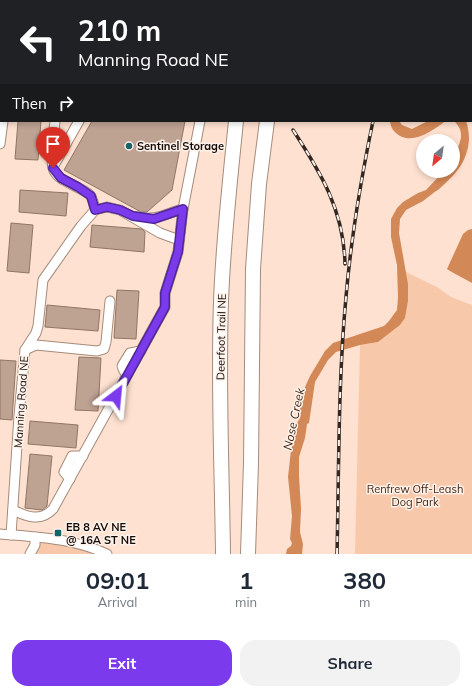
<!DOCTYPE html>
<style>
body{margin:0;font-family:Mulish,sans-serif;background:#f2f2f3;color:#1f2937;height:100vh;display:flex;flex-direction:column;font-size:15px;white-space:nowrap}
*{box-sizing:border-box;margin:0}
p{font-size:13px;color:#747a83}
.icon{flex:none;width:22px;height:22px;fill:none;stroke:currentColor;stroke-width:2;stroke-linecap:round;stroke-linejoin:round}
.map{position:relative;height:554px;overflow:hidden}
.drawer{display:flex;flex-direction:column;background:#fff;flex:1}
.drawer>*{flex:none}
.banner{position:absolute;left:0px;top:0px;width:472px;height:122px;box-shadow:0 2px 6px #0003;background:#202124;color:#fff;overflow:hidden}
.needle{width:26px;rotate:209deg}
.fabs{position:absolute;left:416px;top:134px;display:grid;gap:8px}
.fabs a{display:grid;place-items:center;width:44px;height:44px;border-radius:50%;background:#fff;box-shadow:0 2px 6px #0003;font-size:20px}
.pin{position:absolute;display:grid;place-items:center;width:34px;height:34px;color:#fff;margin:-41px -17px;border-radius:50% 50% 50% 0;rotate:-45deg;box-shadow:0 0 4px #0007}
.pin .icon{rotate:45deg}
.me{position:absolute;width:44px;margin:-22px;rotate:29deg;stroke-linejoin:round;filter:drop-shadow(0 0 3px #0008)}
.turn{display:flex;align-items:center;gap:14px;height:84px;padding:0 12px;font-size:18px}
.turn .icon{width:52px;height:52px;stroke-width:2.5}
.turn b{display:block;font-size:28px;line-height:34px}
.then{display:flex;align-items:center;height:38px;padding:0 12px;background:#0003;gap:8px;font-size:15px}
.eta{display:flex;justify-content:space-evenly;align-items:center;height:68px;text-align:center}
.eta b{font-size:24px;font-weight:700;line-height:28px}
.cta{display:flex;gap:8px;margin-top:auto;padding:8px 12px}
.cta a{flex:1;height:46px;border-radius:16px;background:#7c3aed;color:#fff;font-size:16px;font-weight:700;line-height:46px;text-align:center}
.cta a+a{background:#f2f2f3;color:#1f2937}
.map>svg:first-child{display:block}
.green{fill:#f8c8ab}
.water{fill:#d38857}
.building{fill:#bea292;stroke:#8f7666}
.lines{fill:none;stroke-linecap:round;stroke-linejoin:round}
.minor-casing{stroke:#a68b7b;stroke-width:11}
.highway-casing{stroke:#a68b7b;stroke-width:16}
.minor{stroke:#fff;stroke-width:9}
.highway{stroke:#fff;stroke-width:14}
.rail-casing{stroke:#332821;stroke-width:3.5}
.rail{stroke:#fef2eb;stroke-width:2;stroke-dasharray:6;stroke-linecap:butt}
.route-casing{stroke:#51269a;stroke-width:10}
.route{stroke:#7c3aed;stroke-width:7}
.poi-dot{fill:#15646a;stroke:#fef2eb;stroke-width:1.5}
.labels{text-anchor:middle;stroke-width:3;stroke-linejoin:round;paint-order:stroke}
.poi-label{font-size:11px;font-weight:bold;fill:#140b06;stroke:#fef2eb;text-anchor:start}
.street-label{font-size:11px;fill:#140b06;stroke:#fef2eb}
.park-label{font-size:11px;fill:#472813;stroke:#fef2eb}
.water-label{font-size:12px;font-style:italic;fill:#42230e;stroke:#fef2eb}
</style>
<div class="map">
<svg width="472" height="554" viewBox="0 0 472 554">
<rect width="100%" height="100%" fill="#fee1d0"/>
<!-- green -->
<g class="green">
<polygon points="406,272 437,287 451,297 472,305 472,554 355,554 360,345 378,342 400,325 405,318 408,301"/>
<polygon points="35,537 107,554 30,554"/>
</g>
<!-- water -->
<g class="water">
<path d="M 390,121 L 399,121 L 402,125 L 412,129 L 428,121 L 446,121 C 434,129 416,144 400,136 C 394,132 391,129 390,121 Z"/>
<path d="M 454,121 L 466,121 C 468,126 469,134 469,140 C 467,163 455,175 438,190 L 436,191 L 423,201 L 406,210 L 400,219 L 399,233 L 408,284 L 408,301 L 405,318 L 400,325 L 378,342 L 360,345 L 336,352 L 328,360 L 315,382 L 309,423 L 307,424 L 305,438 L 299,457 L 299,476 L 301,509 L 300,532 L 303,544 L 302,554 L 286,554 L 287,549 L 291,546 L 292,543 L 290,539 L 292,516 L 288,477 L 291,450 L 297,428 L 297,423 L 300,418 L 300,404 L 305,391 L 305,387 L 310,376 L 325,351 L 333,343 L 384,326 L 389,321 L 397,310 L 398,297 L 397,265 L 391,237 L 391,219 L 397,208 L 403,202 L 418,193 L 426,190 L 444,171 L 453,171 C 453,168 452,164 453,161 C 456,147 469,135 454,121 Z"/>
<polygon points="472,229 472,283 450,271 447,269 463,234 468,230"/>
</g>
<!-- building -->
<g class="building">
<polygon points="18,121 41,121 38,160 15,159"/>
<polygon points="92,121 185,121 172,190 147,212 141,212 64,170"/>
<polygon points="20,190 68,193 66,216 19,212"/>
<polygon points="11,223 33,225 29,273 7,271"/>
<polygon points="92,225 142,229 145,232 144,252 90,247"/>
<polygon points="117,290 139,291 136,339 114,338"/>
<polygon points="47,305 100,310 98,331 45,327"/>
<polygon points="79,357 101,358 98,411 75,410"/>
<polygon points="0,360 16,361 12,420 0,419"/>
<polygon points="30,421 78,425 76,448 28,444"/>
<polygon points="30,454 52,456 47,506 42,510 25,508"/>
</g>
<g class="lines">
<!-- minor casing -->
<g class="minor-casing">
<g id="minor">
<polyline points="158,0 158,1"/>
<polyline points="0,67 1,67"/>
<path d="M 55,121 C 54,132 50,158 53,168 C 56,181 80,186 90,195 C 93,199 94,205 95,210"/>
<polyline points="0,144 3,121"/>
<polyline points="53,167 79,121"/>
<path d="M 136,217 C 157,221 164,214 183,209"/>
<polyline points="25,350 36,345 97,351 104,349 106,342 110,301"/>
<polyline points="128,374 124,371 122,366 130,353 141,351"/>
<polyline points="70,479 64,472 72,456 83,456"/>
<path d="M 13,510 C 27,517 41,522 53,509 L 165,307 L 165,293 L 178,252 L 183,209 L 200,121"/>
<path d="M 0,534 C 36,537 73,538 107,554"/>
<polyline points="11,535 19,416 25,350 36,333 38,326 43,280 81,226 95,210 107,207 120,210 160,233 179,240"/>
<polyline points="30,554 35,545 35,537"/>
</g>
</g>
<!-- highway casing -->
<g class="highway-casing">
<g id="highway">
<polyline points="256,1 256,0"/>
<polyline points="289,1 290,0"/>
<path d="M 223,554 C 222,470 218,386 221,302 C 223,242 230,181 236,121"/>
<polyline points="248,554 251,463 253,269 259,184 267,121"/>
</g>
</g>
<!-- minor -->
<use href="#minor" class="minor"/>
<!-- highway -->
<use href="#highway" class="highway"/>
<!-- rail casing -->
<g class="rail-casing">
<g id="rail">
<polyline points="210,0 210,1"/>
<polyline points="403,1 404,0"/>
<path d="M 293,130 C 321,173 344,211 345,264"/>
<path d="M 337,554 C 339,469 338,382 346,297 C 351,238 361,179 373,121"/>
</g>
</g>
<!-- rail -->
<use href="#rail" class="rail"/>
</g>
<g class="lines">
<!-- route casing -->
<g class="route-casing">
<polyline id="route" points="53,168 61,178 78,187 91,196 95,210 107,207 120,210 133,216 154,219 183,209 178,252 165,293 165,307 116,396"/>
</g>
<!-- route -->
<use href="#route" class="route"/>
</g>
<!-- markers -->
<g class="poi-dot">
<circle cx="129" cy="146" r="4"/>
<rect x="54" y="529" width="8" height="8" rx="2"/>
</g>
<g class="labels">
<!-- poi labels -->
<g class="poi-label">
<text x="137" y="150">Sentinel Storage</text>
<text x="66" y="531">EB 8 AV NE<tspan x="66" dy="13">@ 16A ST NE</tspan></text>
</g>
<!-- street labels -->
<g class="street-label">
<text transform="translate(221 337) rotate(-89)" y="4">Deerfoot Trail NE</text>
<text transform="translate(21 402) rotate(-86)" y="4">Manning Road NE</text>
</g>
<!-- park labels -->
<g class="park-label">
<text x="415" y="493">Renfrew Off-Leash<tspan x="415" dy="13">Dog Park</tspan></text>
</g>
<!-- water labels -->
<g class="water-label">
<text transform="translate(294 419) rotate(-78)" y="4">Nose Creek</text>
</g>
</g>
</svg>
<div class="fabs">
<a><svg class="needle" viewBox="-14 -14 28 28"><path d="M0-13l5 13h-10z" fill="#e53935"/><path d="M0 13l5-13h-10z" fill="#747a83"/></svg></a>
</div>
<div class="pin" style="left:53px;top:168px;background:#d93025"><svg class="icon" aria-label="arrive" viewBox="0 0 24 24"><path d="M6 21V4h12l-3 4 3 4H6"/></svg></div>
<svg class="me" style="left:116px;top:396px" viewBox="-20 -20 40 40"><path d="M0-17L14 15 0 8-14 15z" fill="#7c3aed" stroke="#fff" stroke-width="4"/></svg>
<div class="banner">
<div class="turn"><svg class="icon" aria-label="left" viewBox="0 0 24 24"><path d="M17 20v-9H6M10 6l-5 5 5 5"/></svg><div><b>210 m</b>Manning Road NE</div></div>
<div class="then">Then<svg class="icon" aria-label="right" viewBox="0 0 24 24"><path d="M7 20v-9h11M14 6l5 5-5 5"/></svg></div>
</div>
</div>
<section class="drawer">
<div class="eta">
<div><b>09:01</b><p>Arrival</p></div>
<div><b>1</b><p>min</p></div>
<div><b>380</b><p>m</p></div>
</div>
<div class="cta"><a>Exit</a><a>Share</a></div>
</section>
